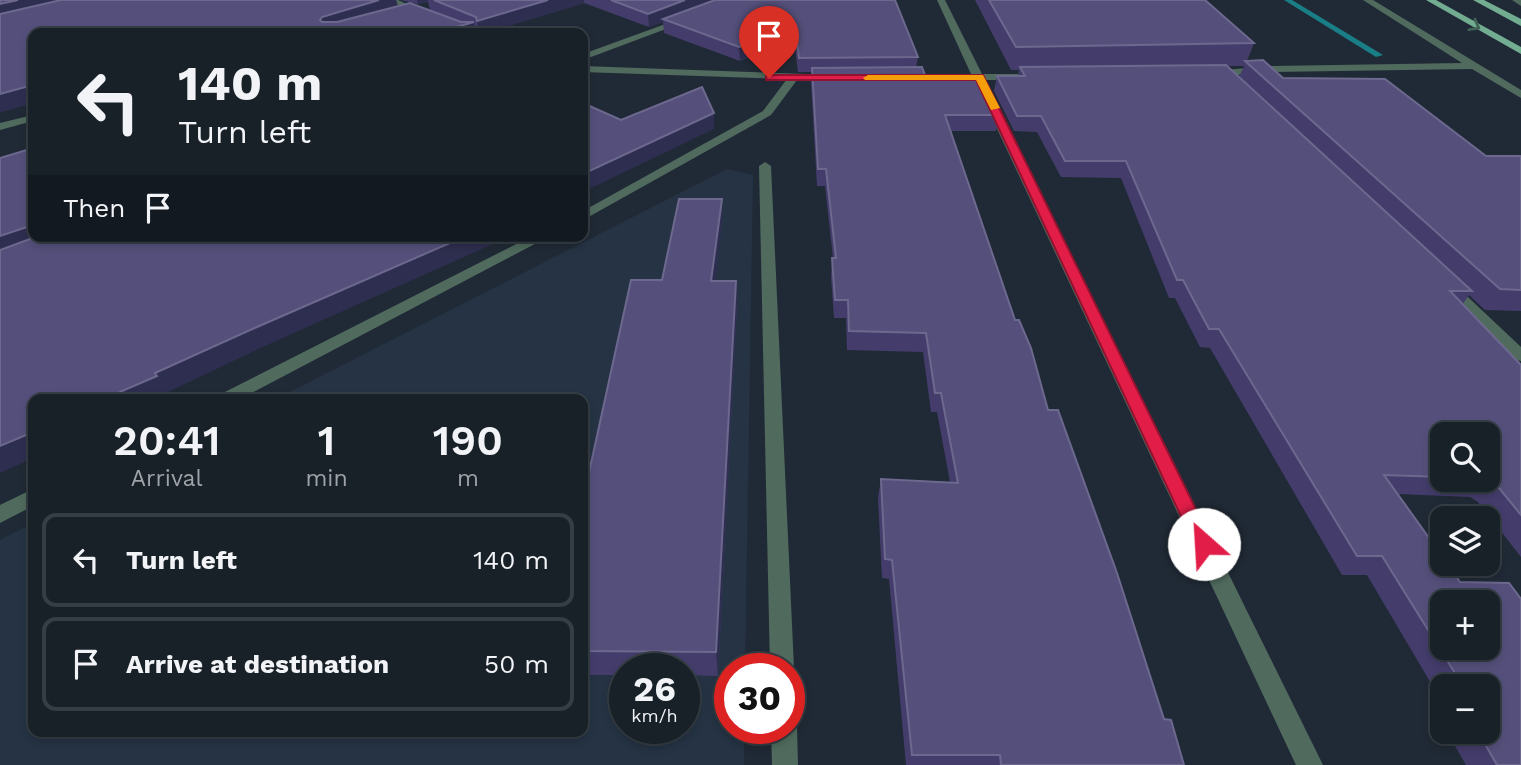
<!DOCTYPE html>
<meta charset="utf-8">
<style>
body{margin:0;font-family:"Work Sans",sans-serif;background:#252d34;color:#f1f3f6;height:100vh;display:flex;flex-direction:column;font-size:26px;white-space:nowrap}
*{box-sizing:border-box;margin:0}
p{font-size:23px;color:#9fa3a8}
.icon{flex:none;width:38px;height:38px;fill:none;stroke:currentColor;stroke-width:2;stroke-linecap:round;stroke-linejoin:round}
.map{position:relative;flex:1;overflow:hidden}
.drawer{position:absolute;left:28px;top:394px;width:560px;height:343px;display:flex;flex-direction:column;background:#182028;border-radius:14px;box-shadow:0 4px 10px #0003,0 0 0 2px #363e45}
.drawer>*{flex:none}
.top-card{position:absolute;left:28px;top:28px;width:560px;height:214px;border-radius:14px;box-shadow:0 4px 10px #0003,0 0 0 2px #363e45;background:#182028;color:#f1f3f6;overflow:hidden}
.controls{position:absolute;left:1430px;top:422px;display:grid;gap:14px}
.controls a{display:grid;place-items:center;width:70px;height:70px;border-radius:14px;background:#182028;box-shadow:0 4px 10px #0003,0 0 0 2px #363e45;font-size:35px}
.speed{position:absolute;left:609px;top:653px;display:flex;gap:14px;font-size:35px;font-weight:700;text-align:center}
.speed>*{display:grid;place-content:center;width:91px;height:91px;border-radius:50%;background:#182028;box-shadow:0 4px 10px #0003,0 0 0 2px #363e45;line-height:1}
.speed small{font-size:18px;font-weight:400}
.speed .limit{border:10px solid #d22;background:#fff;color:#111}
.pin{position:absolute;display:grid;place-items:center;width:60px;height:60px;color:#fff;margin:-72px -30px;border-radius:50% 50% 50% 0;rotate:-45deg;box-shadow:0 0 7px #0007}
.pin .icon{rotate:45deg}
.me{position:absolute;width:77px;margin:-38px;rotate:334deg;stroke-linejoin:round;filter:drop-shadow(0 0 5px #0008)}
.turn{display:flex;align-items:center;gap:24px;height:147px;padding:0 35px;font-size:32px}
.turn .icon{width:91px;height:91px;stroke-width:2.5}
.turn b{display:block;font-size:49px;line-height:60px}
.then{display:flex;align-items:center;height:66px;padding:0 35px;background:#0003;gap:14px;font-size:26px}
.eta{display:flex;justify-content:space-evenly;align-items:center;height:119px;text-align:center}
.eta b{font-size:42px;font-weight:600;line-height:49px}
ul{padding:0;list-style:none}
li{display:flex;align-items:center;gap:21px;height:94px;margin:0 14px 10px;padding:0 21px;border:4px solid #363e45;border-radius:14px}
li div{flex:1}
li b{display:block;font-size:26px}
li em{font-style:normal}
.map>svg:first-child{display:block}
.built{fill:#253344;fill-rule:evenodd}
.lines{fill:none;stroke-linecap:round;stroke-linejoin:round}
.stream{fill:#197e86;fill-rule:evenodd}
.street{fill:#506b5e;fill-rule:evenodd}
.primary{fill:#73ad91;fill-rule:evenodd}
.wall{fill:#443d6c;fill-rule:evenodd}
.shaded-wall{fill:#2e2e50}
.building{fill:#55507b;stroke:#6c688e;stroke-width:2;fill-rule:evenodd}
.oneway{stroke:#406054}
.route{fill:#e11d48;stroke:#92132f;stroke-width:2}
.slow{fill:#f59e0b}
</style>
<div class="map">
<svg width="1521" height="765" viewBox="0 0 1521 765">
<rect width="100%" height="100%" fill="#202a36"/>
<!-- built -->
<path class="built" d="M 727,169 L 753,175 L 745,668 L 730,668 L 730,728 L 744,728 L 744,765 L 0,765 L 0,540 L 33,523 L 33,732 L 583,732 L 583,399 L 276,399 ZM 625,668 L 684,668 L 684,728 L 625,728 Z"/>
<g class="lines">
<!-- stream -->
<polygon class="stream" points="1284,0 1292,0 1383,55 1376,57"/>
<!-- street -->
<g class="street">
<polygon points="386,0 398,0 428,14 421,16"/>
<polygon points="937,0 945,0 982,74 1020,74 1025,77 1020,80 985,80 1323,765 1296,765 974,80 957,80 952,77 957,74 971,74"/>
<polygon points="1363,0 1373,0 1521,90 1521,98 1472,69 1271,72 1212,77 1207,74 1212,71 1271,66 1462,63"/>
<polygon points="1512,0 1521,0 1521,6"/>
<polygon points="682,18 690,20 583,60 583,54"/>
<polygon points="583,66 835,75 840,78 835,81 797,80 771,115 583,220 583,211 763,111 787,79 583,72"/>
<polygon points="33,115 33,121 0,130 0,123"/>
<polygon points="765,162 771,166 794,668 789,676 789,668 770,668 759,166"/>
<polygon points="532,236 550,236 240,399 216,399 219,395"/>
<polygon points="1448,281 1453,283 1521,347 1521,361 1515,360 1443,289 1440,286"/>
<polygon points="33,489 33,506 0,523 0,505"/>
<polygon points="789,718 793,719 797,728 798,765 772,765 771,728 789,728"/>
</g>
<!-- primary -->
<g class="primary">
<polygon points="1426,0 1436,0 1521,47 1521,54"/>
<polygon points="1473,0 1484,0 1521,19 1521,26"/>
</g>
</g>
<!-- wall -->
<g class="wall">
<polygon points="0,0 396,0 398,6 430,10 428,2 418,4 400,0 895,0 918,57 916,67 925,75 999,115 996,131 951,131 1015,320 1164,719 1184,765 906,765 889,579 882,578 878,498 881,479 950,482 937,412 931,412 923,352 847,350 846,318 834,318 831,277 832,258 833,258 825,186 817,186 811,83 812,72 798,72 794,40 740,61 664,33 663,22 649,27 584,3 485,33 479,33 479,31 475,29 476,33 33,33 33,103 0,112"/>
<path d="M 975,0 L 1205,0 L 1254,43 L 1247,61 L 1263,60 L 1283,78 L 1385,79 L 1486,156 L 1521,156 L 1521,311 L 1485,310 L 1469,295 L 1463,304 L 1521,365 L 1521,557 L 1478,502 L 1470,497 L 1398,494 L 1442,556 L 1442,564 L 1448,564 L 1460,582 L 1509,583 L 1521,599 L 1521,765 L 1466,765 L 1447,732 L 1488,732 L 1488,686 L 1442,686 L 1442,702 L 1367,575 L 1342,575 L 1210,348 L 1200,347 L 1175,298 L 1169,298 L 1121,178 L 1061,177 L 1037,132 L 1014,131 L 994,91 L 997,76 L 1018,76 L 1019,70 L 1011,70 ZM 1228,66 L 1244,66 L 1239,77 ZM 1442,434 L 1488,434 L 1488,480 L 1442,480 ZM 1442,602 L 1488,602 L 1488,648 L 1442,648 Z"/>
<polygon points="722,199 722,222 715,281 736,281 737,305 718,676 684,675 684,668 625,668 625,675 583,675 583,500 662,280"/>
</g>
<!-- shaded-wall -->
<g class="shaded-wall">
<polygon points="18,0 83,0 0,19 0,4"/>
<polygon points="379,0 396,0 399,9 326,30 320,20 322,17"/>
<polygon points="417,0 428,0 428,2 418,4"/>
<polygon points="548,0 584,0 584,3 485,33 479,33 477,21"/>
<polygon points="685,0 721,0 663,19 663,22 649,27 648,14"/>
<polygon points="474,22 476,33 436,33"/>
<polygon points="795,26 794,40 740,61 739,47"/>
<polygon points="33,85 33,103 0,112 0,94"/>
<polygon points="714,113 714,129 583,192 583,174"/>
<polygon points="722,199 722,222 713,305 711,281"/>
<polygon points="33,225 33,236 61,236 0,258 0,236"/>
<polygon points="466,236 511,236 267,345 168,392 169,394 159,399 109,399 115,394 155,373 257,327"/>
<polygon points="736,281 737,305 718,676 716,652"/>
<polygon points="33,432 33,458 0,473 0,446"/>
</g>
<!-- building -->
<g class="building">
<polygon points="0,0 18,0 0,4"/>
<polygon points="61,0 379,0 322,17 320,20 322,22 337,22 410,3 461,22 474,22 436,33 33,33 33,85 0,94 0,14"/>
<polygon points="434,0 548,0 477,21 476,17"/>
<polygon points="611,0 685,0 648,14"/>
<polygon points="715,0 895,0 918,57 799,58 795,26 739,47 663,19"/>
<polygon points="989,0 1205,0 1254,43 1016,47"/>
<polygon points="1263,60 1283,78 1385,79 1486,156 1521,156 1521,290 1500,289 1245,61"/>
<path d="M 1226,65 L 1472,291 L 1450,291 L 1521,365 L 1521,515 L 1495,483 L 1488,479 L 1488,434 L 1442,434 L 1442,477 L 1384,475 L 1442,556 L 1442,564 L 1448,564 L 1460,582 L 1509,583 L 1521,599 L 1521,765 L 1497,765 L 1478,732 L 1488,732 L 1488,686 L 1463,686 L 1382,556 L 1357,556 L 1219,329 L 1209,329 L 1183,280 L 1177,280 L 1126,161 L 1065,161 L 1041,116 L 1017,116 L 997,76 L 1025,76 L 1020,67 ZM 1442,602 L 1488,602 L 1488,648 L 1442,648 Z"/>
<polygon points="922,67 925,75 979,75 999,115 945,115 1015,320 1019,320 1031,348 1048,410 1058,410 1117,573 1164,719 1171,720 1184,765 1001,765 1000,755 912,755 892,560 885,559 881,479 958,483 941,393 935,393 926,333 849,331 848,300 835,300 832,258 836,258 826,169 818,169 812,68"/>
<polygon points="702,87 714,113 583,174 583,103 621,120"/>
<polygon points="33,148 33,225 0,236 0,158"/>
<polygon points="679,199 722,199 711,281 736,281 716,652 583,651 583,500 631,280 662,280"/>
<polygon points="38,236 248,237 466,236 257,327 155,373 157,376 115,394 117,396 109,399 33,399 33,432 0,446 0,250"/>
</g>
<!-- one-way arrows -->
<defs><path id="oneway-chevron" d="M-2-3.5L2.5 0L-2 3.5" fill="none" stroke-width="1.6" stroke-linecap="round" stroke-linejoin="round" transform="scale(1.75)"/></defs>
<use class="oneway" href="#oneway-chevron" transform="translate(1475 26) rotate(29)"/>
<!-- route -->
<polygon class="route" points="769,75 983,75 1213,544 1211,549 1204,552 1197,549 1194,544 976,80 766,80 766,76"/>
<!-- slow -->
<polygon class="slow" points="868,75 983,75 1000,108 991,110 976,80 865,80 863,78"/>
</svg>
<div class="controls">
<a><svg class="icon" aria-label="search" viewBox="0 0 24 24"><circle cx="10" cy="10" r="6"/><path d="M15 15l6 6"/></svg></a>
<a><svg class="icon" aria-label="layers" viewBox="0 0 24 24"><path d="M12 4l9 5-9 5-9-5zM3 14l9 5 9-5"/></svg></a>
<a>+</a>
<a>−</a>
</div>
<div class="speed"><div>26<small>km/h</small></div><div class="limit">30</div></div>
<div class="pin" style="left:769px;top:78px;background:#d93025"><svg class="icon" aria-label="arrive" viewBox="0 0 24 24"><path d="M6 21V4h12l-3 4 3 4H6"/></svg></div>
<svg class="me" style="left:1204px;top:544px" viewBox="-20 -20 40 40"><circle r="19" fill="#fff"/><path d="M0-13L10 11 0 6-10 11z" fill="#e11d48"/></svg>
<div class="top-card">
<div class="turn"><svg class="icon" aria-label="left" viewBox="0 0 24 24"><path d="M17 20v-9H6M10 6l-5 5 5 5"/></svg><div><b>140 m</b>Turn left</div></div>
<div class="then">Then<svg class="icon" aria-label="arrive" viewBox="0 0 24 24"><path d="M6 21V4h12l-3 4 3 4H6"/></svg></div>
</div>
<section class="drawer">
<div class="eta">
<div><b>20:41</b><p>Arrival</p></div>
<div><b>1</b><p>min</p></div>
<div><b>190</b><p>m</p></div>
</div>
<ul>
<li><svg class="icon" aria-label="left" viewBox="0 0 24 24"><path d="M17 20v-9H6M10 6l-5 5 5 5"/></svg><div><b>Turn left</b></div><em>140 m</em></li>
<li><svg class="icon" aria-label="arrive" viewBox="0 0 24 24"><path d="M6 21V4h12l-3 4 3 4H6"/></svg><div><b>Arrive at destination</b></div><em>50 m</em></li>
</ul>
</section>
</div>
